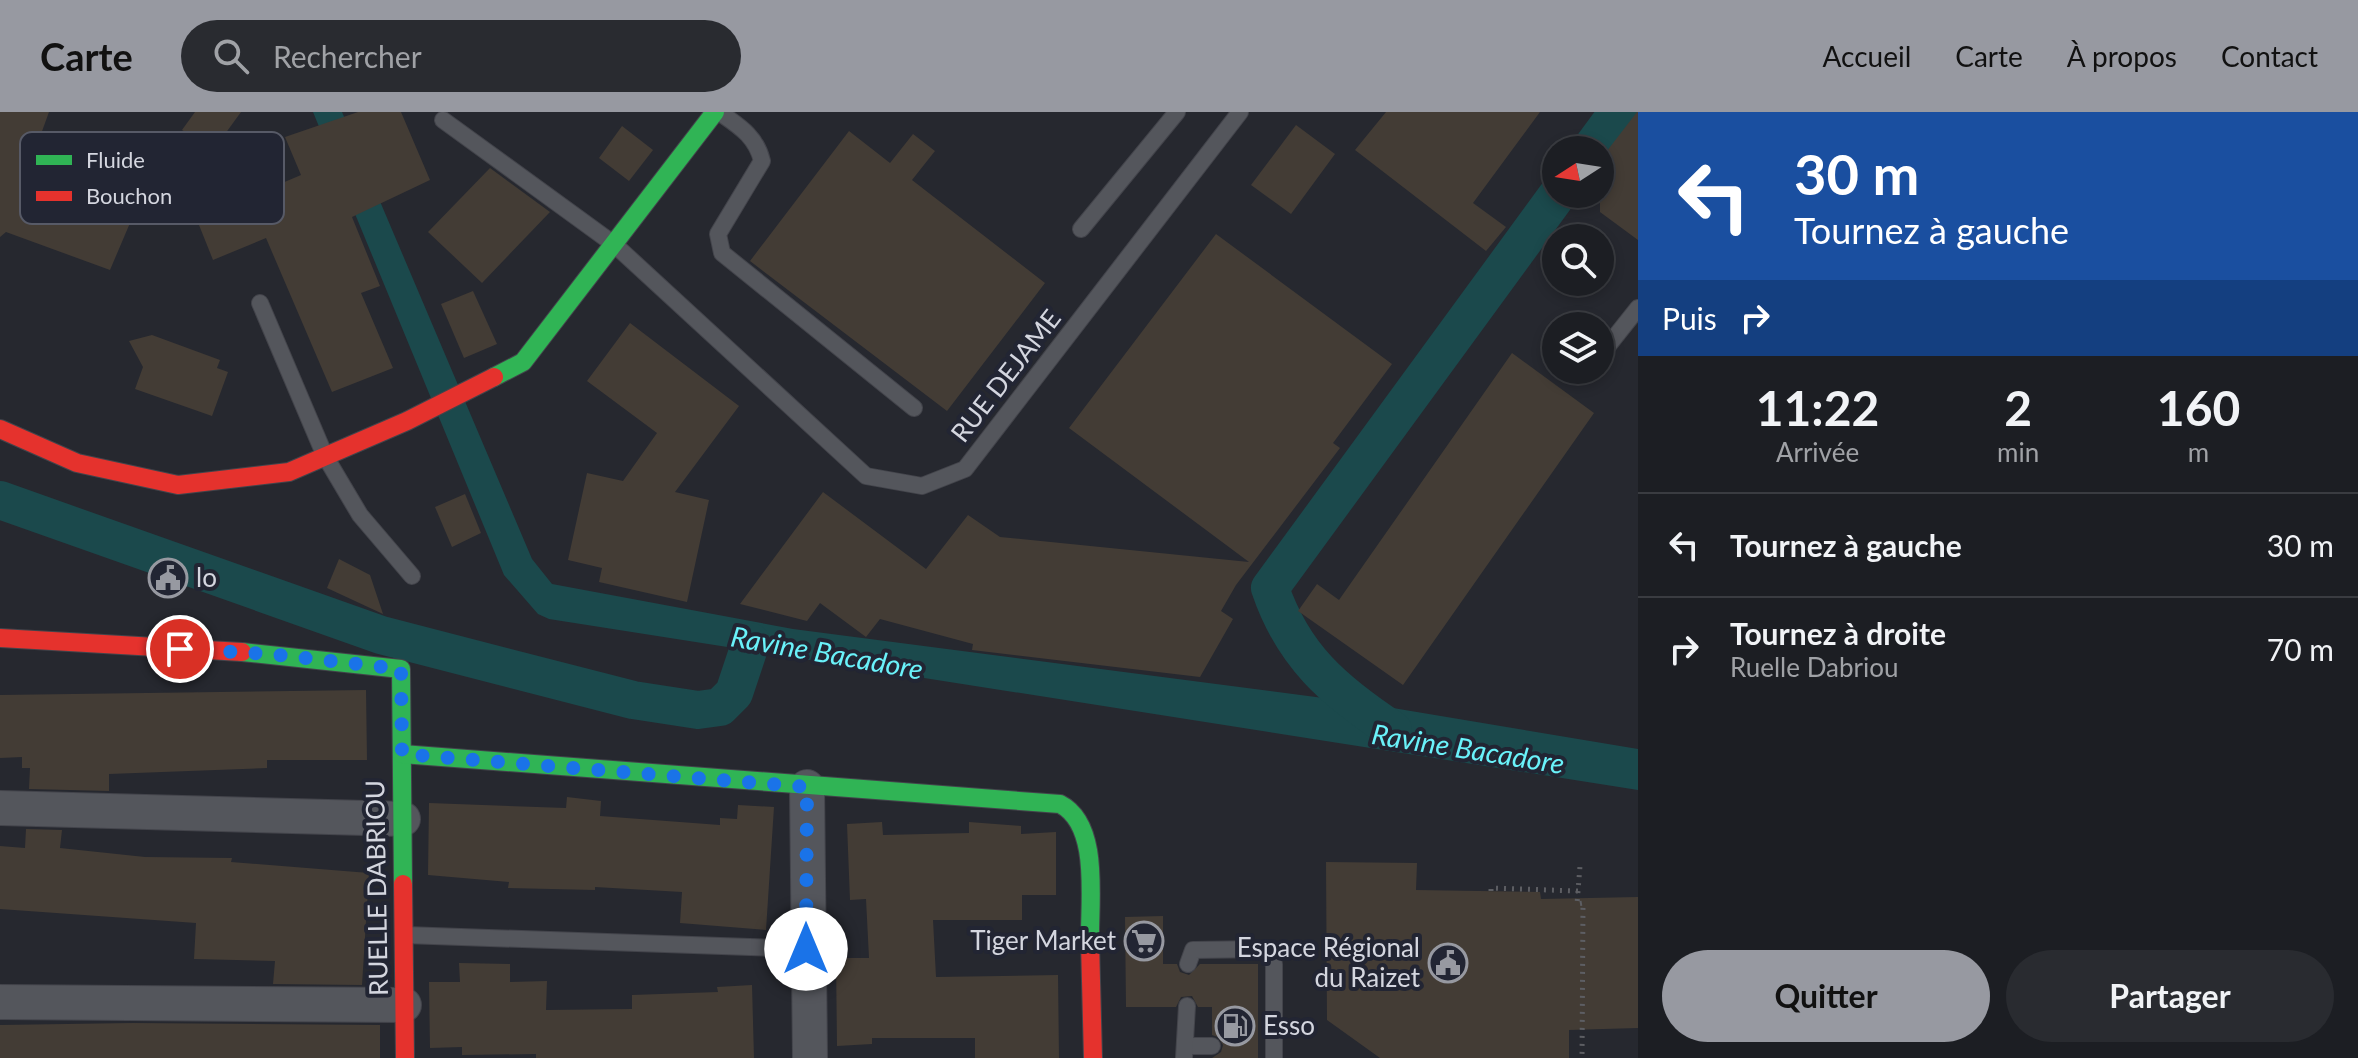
<!DOCTYPE html>
<html lang="fr">
<meta charset="utf-8">
<style>
body{margin:0;font-family:Lato,sans-serif;background:#292b30;color:#f1f3f6;height:100vh;display:flex;flex-direction:column;font-size:30px;white-space:nowrap}
*{box-sizing:border-box;margin:0}
p{font-size:26px;color:#a0a2a6}
.icon{flex:none;width:44px;height:44px;fill:none;stroke:currentColor;stroke-width:2;stroke-linecap:round;stroke-linejoin:round}
.map{position:relative;flex:1;overflow:hidden}
.side{display:flex;flex-direction:column;background:#1c1e23;width:720px}
.side>*{flex:none}
.guide{background:#1a4fa0;color:#fff;overflow:hidden}
.needle{width:52px;rotate:258deg}
.fabs{position:absolute;left:1542px;top:24px;display:grid;gap:16px}
.fabs a{display:grid;place-items:center;width:72px;height:72px;border-radius:50%;background:#1c1e23;box-shadow:0 4px 12px #0003,0 0 0 2px #3a3c41;font-size:40px}
.pin{position:absolute;display:grid;place-items:center;width:68px;height:68px;color:#fff;margin:-34px;border:4px solid #fff;border-radius:50%;box-shadow:0 2px 8px #0007}
.me{position:absolute;width:88px;margin:-44px;rotate:0deg;stroke-linejoin:round;filter:drop-shadow(0 0 6px #0008)}
.turn{display:flex;align-items:center;gap:28px;height:168px;padding:0 24px;font-size:36px}
.turn .icon{width:104px;height:104px;stroke-width:2.5}
.turn b{display:block;font-size:56px;line-height:68px}
.then{display:flex;align-items:center;height:76px;padding:0 24px;background:#0003;gap:16px;font-size:30px}
.eta{display:flex;justify-content:space-evenly;align-items:center;height:136px;text-align:center}
.eta b{font-size:48px;font-weight:700;line-height:56px}
.action{display:flex;gap:16px;margin-top:auto;padding:16px 24px}
.action a{flex:1;height:92px;border-radius:48px;background:#9799a1;color:#111;font-size:32px;font-weight:700;line-height:92px;text-align:center}
.action a+a{background:#292b30;color:#f1f3f6}
ul{padding:0;list-style:none}
li{display:flex;align-items:center;gap:24px;height:104px;padding:0 24px;border-top:2px solid #3a3c41}
li div{flex:1}
li b{display:block;font-size:30px}
li em{font-style:normal}
header{display:flex;align-items:center;gap:48px;box-sizing:border-box;height:112px;padding:0 40px;background:#9799a1;color:#111}
header strong{font-size:38px}
nav{display:flex;gap:44px;margin-inline-start:auto;font-size:28px}
.search{width:560px;height:72px;background:#292b30;display:flex;align-items:center;gap:20px;box-sizing:border-box;padding:0 28px;border-radius:44px;color:#a0a2a6;font-size:30px}
main{display:flex;flex:1;min-height:0}
.map>svg:first-child{display:block}
.water{fill:#1b494c}
.lines{fill:none;stroke-linecap:round;stroke-linejoin:round}
.canal{stroke:#1b494c;stroke-width:38}
.building{fill:#433c35}
.lane-casing{stroke:#43444b;stroke-width:18}
.street-casing{stroke:#43444b;stroke-width:36}
.fast-casing{stroke:#43444b;stroke-width:20}
.jam-casing{stroke:#43444b;stroke-width:20}
.path{stroke:#5d5e63;stroke-width:5;stroke-dasharray:2 6;stroke-linecap:butt}
.lane{stroke:#54565c;stroke-width:16}
.street{stroke:#54565c;stroke-width:34}
.fast{stroke:#30b455;stroke-width:18}
.jam{stroke:#e5322d;stroke-width:18}
.route{stroke:#1a73e8;stroke-width:14;stroke-dasharray:0 25.2}
.labels{text-anchor:middle;stroke-width:8;stroke-linejoin:round;paint-order:stroke}
.street-label{font-size:26px;fill:#d4d6df;stroke:#222533}
.poi-label{font-size:26px;fill:#d4d6df;stroke:#222533;text-anchor:start}
.water-label{font-size:28px;font-style:italic;fill:#6af2fa;stroke:#222533}
.key{fill:#222533;stroke:#575a67;stroke-width:2}
.key-label{font-size:22px;fill:#d4d6df}
</style>
<header>
<strong>Carte</strong>
<div class="search"><svg class="icon" aria-label="search" viewBox="0 0 24 24"><circle cx="10" cy="10" r="6"/><path d="M15 15l6 6"/></svg>Rechercher</div>
<nav><a>Accueil</a><a>Carte</a><a>À propos</a><a>Contact</a></nav>
</header>
<main>
<div class="map">
<svg width="1638" height="946" viewBox="0 0 1638 946">
<rect width="100%" height="100%" fill="#26282f"/>
<!-- water -->
<polygon class="water" points="313,0 342,0 532,447 552,472 793,517 1369,592 1638,637 1638,678 549,507 538,502 504,463"/>
<g class="lines">
<!-- canal -->
<g class="canal">
<polyline points="1590,38 1618,0"/>
<polyline points="0,388 381,523 633,588 698,598 720,595 734,581 751,530"/>
<path d="M 1393,618 C 1334,579 1293,544 1270,476 L 1558,82"/>
</g>
</g>
<!-- building -->
<g class="building">
<polygon points="0,0 49,0 20,80 86,102 88,95 130,111 110,158 6,120 0,125"/>
<polygon points="195,0 241,0 217,33 206,33 182,18"/>
<polygon points="358,0 401,0 430,68 352,105 380,174 361,181 393,256 332,280 266,126 213,148 199,113 213,106 212,101 301,63 285,25"/>
<polygon points="1386,0 1540,0 1473,91 1506,115 1486,139 1355,38"/>
<polygon points="1637,0 1638,0 1638,128 1600,100 1600,48"/>
<polygon points="1296,13 1335,42 1291,102 1251,73"/>
<polygon points="622,14 653,38 629,69 599,46"/>
<polygon points="849,19 890,51 913,22 935,39 912,68 1045,171 947,299 750,149"/>
<polygon points="490,56 550,100 482,171 428,120"/>
<polygon points="1216,122 1392,252 1333,331 1340,336 1236,473 1221,499 1233,507 1200,565 972,538 973,532 880,507 866,525 820,491 807,509 740,492 823,380 926,457 968,403 1000,425 1249,450 1069,316"/>
<polygon points="473,179 497,232 464,246 441,192"/>
<polygon points="630,211 739,294 675,380 709,388 687,490 599,470 602,456 568,448 587,361 623,369 657,321 587,269"/>
<polygon points="152,223 220,248 217,256 228,260 212,304 135,277 143,255 129,229"/>
<polygon points="1512,241 1594,301 1403,573 1298,499 1317,472 1339,488"/>
<polygon points="465,382 481,421 452,435 435,395"/>
<polygon points="339,447 370,463 383,502 327,476"/>
<polygon points="366,578 367,648 267,648 267,656 109,662 109,679 29,677 30,656 22,656 22,645 0,646 0,583"/>
<polygon points="567,685 601,689 600,704 720,713 720,706 737,707 738,693 774,695 766,818 680,811 682,780 595,775 595,778 508,776 509,770 428,763 429,691 566,696"/>
<polygon points="882,710 883,723 969,721 969,710 1021,714 1021,722 1056,720 1056,783 1022,783 1022,808 933,808 936,865 1058,863 1059,946 975,946 975,926 872,926 872,932 837,934 836,846 869,846 866,787 850,788 847,712"/>
<polygon points="26,717 62,718 60,736 145,745 232,746 231,750 369,761 362,873 273,872 275,849 194,847 196,811 0,797 0,734 25,736"/>
<polygon points="1326,750 1417,751 1416,778 1540,780 1541,787 1638,785 1638,916 1569,918 1569,946 1380,946 1327,908"/>
<polygon points="1163,804 1163,852 1177,852 1180,860 1189,863 1200,852 1258,852 1258,946 1212,946 1221,940 1223,933 1218,925 1212,923 1212,895 1198,895 1192,884 1181,885 1176,895 1126,895 1125,805"/>
<polygon points="459,851 510,852 510,870 547,869 546,898 632,897 632,883 718,880 717,875 752,873 754,946 536,946 536,942 462,943 462,935 430,936 429,870 460,870"/>
<polygon points="133,911 380,913 380,946 0,946 0,913"/>
</g>
<g class="lines">
<!-- lane casing -->
<g class="lane-casing">
<g id="lane">
<path d="M 719,0 C 739,14 756,24 762,49 L 718,122 L 722,141 L 914,296"/>
<polyline points="443,8 615,133 866,364 922,374 965,357 1240,0"/>
<polyline points="1081,117 1177,0"/>
<polyline points="260,191 325,344 360,403 412,464"/>
<polyline points="1603,240 1638,196"/>
<polyline points="405,823 806,837"/>
<polyline points="1188,852 1193,838 1264,837 1274,852 1274,946"/>
<polyline points="1185,934 1212,934"/>
<polyline points="1184,946 1187,894"/>
</g>
</g>
<!-- street casing -->
<g class="street-casing">
<g id="street">
<polyline points="807,675 810,946"/>
<polyline points="0,696 403,707"/>
<polyline points="0,890 404,893"/>
</g>
</g>
<!-- fast casing -->
<g class="fast-casing">
<g id="fast">
<polyline points="494,265 523,250 715,0"/>
<polyline points="242,540 401,557 403,772"/>
<path d="M 402,642 L 1060,692 C 1101,713 1089,790 1090,830"/>
</g>
</g>
<!-- jam casing -->
<g class="jam-casing">
<g id="jam">
<polyline points="0,317 77,351 178,373 289,360 407,309 494,265"/>
<polyline points="0,526 242,540"/>
<polyline points="403,772 405,946"/>
<polyline points="1090,830 1093,946"/>
</g>
</g>
<!-- path -->
<g class="path">
<polyline points="1491,779 1491,776 1578,779 1580,754"/>
<polyline points="1578,779 1577,792 1583,791 1582,946"/>
</g>
<!-- lane -->
<use href="#lane" class="lane"/>
<!-- street -->
<use href="#street" class="street"/>
<!-- fast -->
<use href="#fast" class="fast"/>
<!-- jam -->
<use href="#jam" class="jam"/>
</g>
<g class="lines">
<!-- route -->
<polyline class="route" points="180,537 270,542 401,557 402,642 807,675 806,837"/>
</g>
<!-- icons -->
<defs>
<g id="civic-ring" transform="scale(2)"><circle r="9.5" fill="#222533" stroke="#9799a1" stroke-width="1.5"/><path d="M-.6-6.5H3V-4.5H.6V-3L4-1V1h2V6H-6V1h2V-1L-.6-3ZM-1.2 2.5V6h2.4V2.5Z" fill="#9799a1"/></g>
<g id="supermarket-ring" transform="scale(2)"><circle r="9.5" fill="#222533" stroke="#9799a1" stroke-width="1.5"/><path d="M-6-5.5h2.5l.6 2H6L4.5 2H-2.5L-4.4-4H-6ZM-1.5 3.2a1.3 1.3 0 1 0 .1 0ZM3 3.2a1.3 1.3 0 1 0 .1 0Z" fill="#9799a1"/></g>
<g id="fuel-ring" transform="scale(2)"><circle r="9.5" fill="#222533" stroke="#9799a1" stroke-width="1.5"/><path d="M-5.5-6h7V0h2V4h1.3V-2.5L3-4.5l.8-.8L6-3V5H2.5V1h-1V6h-7ZM-4.2-4.7v3.2H.2V-4.7Z" fill="#9799a1"/></g>
</defs>
<g fill-rule="evenodd">
<use href="#civic-ring" x="168" y="466"/>
<use href="#supermarket-ring" x="1144" y="829"/>
<use href="#civic-ring" x="1448" y="851"/>
<use href="#fuel-ring" x="1235" y="914"/>
</g>
<g class="labels">
<!-- street labels -->
<g class="street-label">
<text transform="translate(1006 264) rotate(-52)" y="9">RUE DEJAME</text>
<text transform="translate(377 776) rotate(-91)" y="9">RUELLE DABRIOU</text>
</g>
<!-- poi labels -->
<g class="poi-label">
<text x="196" y="475">lo</text>
<text x="1116" y="838" text-anchor="end">Tiger Market</text>
<text x="1420" y="845" text-anchor="end">Espace Régional<tspan x="1420" dy="30">du Raizet</tspan></text>
<text x="1263" y="923">Esso</text>
</g>
<!-- water labels -->
<g class="water-label">
<text transform="translate(827 541) rotate(10)" y="10">Ravine Bacadore</text>
<text transform="translate(1468 637) rotate(9)" y="10">Ravine Bacadore</text>
</g>
</g>
<!-- legend -->
<rect x="20" y="20" width="264" height="92" rx="12" class="key"/>
<rect x="36" y="43" width="36" height="10" fill="#30b455"/>
<rect x="36" y="79" width="36" height="10" fill="#e5322d"/>
<g class="key-label">
<text x="86" y="56">Fluide</text>
<text x="86" y="92">Bouchon</text>
</g>
</svg>
<div class="fabs">
<a><svg class="needle" viewBox="-14 -14 28 28"><path d="M0-13l5 13h-10z" fill="#e53935"/><path d="M0 13l5-13h-10z" fill="#a0a2a6"/></svg></a>
<a><svg class="icon" aria-label="search" viewBox="0 0 24 24"><circle cx="10" cy="10" r="6"/><path d="M15 15l6 6"/></svg></a>
<a><svg class="icon" aria-label="layers" viewBox="0 0 24 24"><path d="M12 4l9 5-9 5-9-5zM3 14l9 5 9-5"/></svg></a>
</div>
<div class="pin" style="left:180px;top:537px;background:#d93025"><svg class="icon" aria-label="arrive" viewBox="0 0 24 24"><path d="M6 21V4h12l-3 4 3 4H6"/></svg></div>
<svg class="me" style="left:806px;top:837px" viewBox="-20 -20 40 40"><circle r="19" fill="#fff"/><path d="M0-13L10 11 0 6-10 11z" fill="#1a73e8"/></svg>
</div>
<section class="side">
<div class="guide">
<div class="turn"><svg class="icon" aria-label="left" viewBox="0 0 24 24"><path d="M17 20v-9H6M10 6l-5 5 5 5"/></svg><div><b>30 m</b>Tournez à gauche</div></div>
<div class="then">Puis<svg class="icon" aria-label="right" viewBox="0 0 24 24"><path d="M7 20v-9h11M14 6l5 5-5 5"/></svg></div>
</div>
<div class="eta">
<div><b>11:22</b><p>Arrivée</p></div>
<div><b>2</b><p>min</p></div>
<div><b>160</b><p>m</p></div>
</div>
<ul>
<li><svg class="icon" aria-label="left" viewBox="0 0 24 24"><path d="M17 20v-9H6M10 6l-5 5 5 5"/></svg><div><b>Tournez à gauche</b></div><em>30 m</em></li>
<li><svg class="icon" aria-label="right" viewBox="0 0 24 24"><path d="M7 20v-9h11M14 6l5 5-5 5"/></svg><div><b>Tournez à droite</b><p>Ruelle Dabriou</p></div><em>70 m</em></li>
</ul>
<div class="action"><a>Quitter</a><a>Partager</a></div>
</section>
</main>
